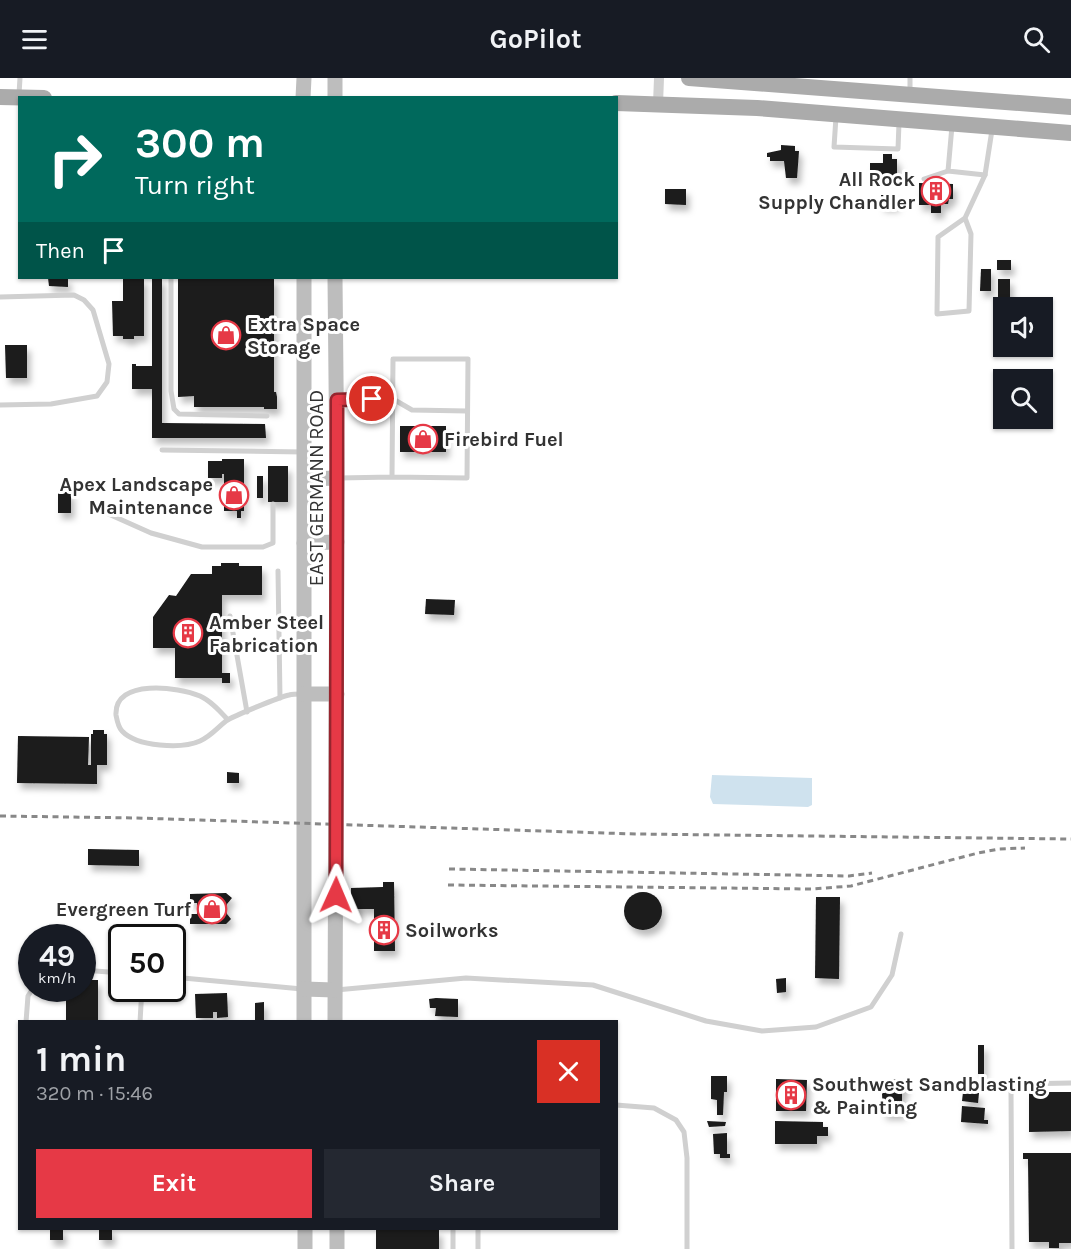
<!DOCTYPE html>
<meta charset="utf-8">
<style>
body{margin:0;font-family:Karla,sans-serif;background:#242831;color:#f1f3f6;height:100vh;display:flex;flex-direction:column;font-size:22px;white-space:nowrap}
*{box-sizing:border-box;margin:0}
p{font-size:20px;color:#9ea1a6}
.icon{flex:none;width:33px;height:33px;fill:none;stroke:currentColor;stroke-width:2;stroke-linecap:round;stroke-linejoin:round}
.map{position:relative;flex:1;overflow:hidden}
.panel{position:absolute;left:18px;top:942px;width:600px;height:210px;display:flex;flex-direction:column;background:#171b24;border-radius:0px;box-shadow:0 2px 4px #0004}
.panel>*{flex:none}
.banner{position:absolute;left:18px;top:18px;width:600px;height:183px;border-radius:0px;box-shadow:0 2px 4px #0004;background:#00695c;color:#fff;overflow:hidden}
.buttons{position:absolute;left:993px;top:219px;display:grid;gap:12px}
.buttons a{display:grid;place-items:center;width:60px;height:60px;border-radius:0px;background:#171b24;box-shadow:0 2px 4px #0004;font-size:30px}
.speed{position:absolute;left:18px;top:846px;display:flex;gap:12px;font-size:30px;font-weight:700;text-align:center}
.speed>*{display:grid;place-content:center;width:78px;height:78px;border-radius:50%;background:#171b24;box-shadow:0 2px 4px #0004;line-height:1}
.speed small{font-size:15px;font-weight:400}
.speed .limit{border:3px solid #111;border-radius:9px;background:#fff;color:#111}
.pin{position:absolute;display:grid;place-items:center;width:51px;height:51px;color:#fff;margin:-26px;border:3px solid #fff;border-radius:50%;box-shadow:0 2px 6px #0007}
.me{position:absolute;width:66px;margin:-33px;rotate:1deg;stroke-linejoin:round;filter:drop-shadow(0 0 4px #0008)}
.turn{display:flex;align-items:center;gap:21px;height:126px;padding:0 18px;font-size:27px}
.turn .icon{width:78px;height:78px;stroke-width:2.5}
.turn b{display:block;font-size:42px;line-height:51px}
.then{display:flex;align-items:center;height:57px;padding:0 18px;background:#0003;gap:12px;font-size:22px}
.round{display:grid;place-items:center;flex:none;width:63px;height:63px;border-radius:0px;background:#242831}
.head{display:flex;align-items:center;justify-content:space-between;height:102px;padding:0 18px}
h1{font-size:36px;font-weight:700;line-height:45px}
.cta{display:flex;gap:12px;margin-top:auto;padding:12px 18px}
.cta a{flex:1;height:69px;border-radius:0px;background:#e63946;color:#fff;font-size:24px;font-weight:700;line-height:69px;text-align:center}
.cta a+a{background:#242831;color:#f1f3f6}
header{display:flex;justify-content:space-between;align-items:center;height:78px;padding:0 18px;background:#171b24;font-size:27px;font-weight:700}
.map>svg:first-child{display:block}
.water{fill:#cfe2ee}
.building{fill:#1a1a1a;filter:url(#shadow)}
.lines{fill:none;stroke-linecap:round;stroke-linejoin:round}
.service{stroke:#d0d0d0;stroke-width:5}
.minor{stroke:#d0d0d0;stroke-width:10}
.secondary{stroke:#bdbdbd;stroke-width:15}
.primary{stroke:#ababab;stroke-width:16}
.rail{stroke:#888;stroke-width:3;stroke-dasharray:6 4.5;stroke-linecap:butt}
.route-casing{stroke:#96252e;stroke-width:15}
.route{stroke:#e63946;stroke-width:10}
.labels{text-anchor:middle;stroke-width:6;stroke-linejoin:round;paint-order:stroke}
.poi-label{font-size:20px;font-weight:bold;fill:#333;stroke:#fff;text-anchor:start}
.street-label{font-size:20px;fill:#333;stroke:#fff}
</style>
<header><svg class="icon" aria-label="menu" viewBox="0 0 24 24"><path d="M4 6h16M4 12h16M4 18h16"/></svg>GoPilot<svg class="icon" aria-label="search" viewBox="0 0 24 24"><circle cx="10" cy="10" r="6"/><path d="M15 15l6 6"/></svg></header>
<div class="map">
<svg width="1071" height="1171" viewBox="0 0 1071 1171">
<defs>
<filter id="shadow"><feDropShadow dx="3.5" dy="6" stdDeviation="3" flood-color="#0004"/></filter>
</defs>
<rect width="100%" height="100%" fill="#fff"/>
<!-- water -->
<polygon class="water" points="712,697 812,700 812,727 808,729 713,726 710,719"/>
<!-- building -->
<g class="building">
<polygon points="781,67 795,68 795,73 799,73 797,100 786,100 784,83 770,83 770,79 767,79 767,75 781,72"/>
<polygon points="883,76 892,76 892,81 897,81 897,99 870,96 870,85 883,85"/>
<polygon points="919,105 953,106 953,121 949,121 948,126 941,126 941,135 931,135 931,127 919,127"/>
<polygon points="665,111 686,111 686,127 665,126"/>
<rect x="881" y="117" width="15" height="11"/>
<rect x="997" y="182" width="14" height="10"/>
<polygon points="981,191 991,191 991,213 980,213"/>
<polygon points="48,200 68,200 68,209 49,208"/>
<polygon points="123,200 144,200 144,258 134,258 134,261 123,261 123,258 113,258 112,223 123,223"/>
<polygon points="152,200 162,200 162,345 265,346 266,360 152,360 152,311 132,311 132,286 136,286 136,288 152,288"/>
<polygon points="178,200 274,200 274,314 276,314 277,319 277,331 264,331 264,329 194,329 194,318 178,319"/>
<rect x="998" y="201" width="12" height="19"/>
<polygon points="5,267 27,267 27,300 6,300"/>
<rect x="400" y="348" width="46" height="26"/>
<polygon points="222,381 244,381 244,433 241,433 241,440 237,440 237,433 224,433 224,396 222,396 222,400 208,400 208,383 222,383"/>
<rect x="268" y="388" width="20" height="36"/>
<rect x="257" y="398" width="6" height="22"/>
<rect x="58" y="414" width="13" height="21"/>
<polygon points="221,485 239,485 239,488 262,488 262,517 222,517 222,595 230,595 230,605 222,605 222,600 175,600 175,570 153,570 153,539 169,517 176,518 191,496 212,496 212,488 221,488"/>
<polygon points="426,521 455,522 454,537 425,536"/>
<polygon points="93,652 104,652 104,656 107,656 107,687 97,687 97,706 17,705 18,658 89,659 88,687 91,687 91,656 93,656"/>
<polygon points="227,694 239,695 239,705 227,705"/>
<polygon points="88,771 139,772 139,788 88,787"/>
<polygon points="383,804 394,804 395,873 374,873 374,831 351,831 351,810 383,809"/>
<circle cx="643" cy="833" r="19"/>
<polygon points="226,815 232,820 227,826 227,836 231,841 226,846 190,846 190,836 197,836 197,825 190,825 190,816"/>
<polygon points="816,819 840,819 839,901 815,900"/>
<polygon points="786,900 786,914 777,915 776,901"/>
<polygon points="82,902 98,902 98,944 66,944 66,910 82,910"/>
<polygon points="227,915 228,939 217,940 217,934 213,934 213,940 196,940 195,916"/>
<polygon points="436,920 458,921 458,939 435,938 436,930 430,930 429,921"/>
<polygon points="264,924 264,944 255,944 255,925"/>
<rect x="978" y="967" width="6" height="29"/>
<polygon points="711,998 727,998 727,1014 724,1014 723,1037 717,1037 717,1022 711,1021"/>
<polygon points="776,1001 807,1002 806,1033 776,1033"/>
<polygon points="905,1001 905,1013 902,1015 902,1036 883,1036 882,1015 885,1015 885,1002"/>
<polygon points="963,1014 979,1015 978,1025 962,1023"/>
<polygon points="1029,1014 1071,1014 1071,1053 1029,1054"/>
<polygon points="962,1028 985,1030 984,1042 988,1042 988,1046 961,1044"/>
<polygon points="707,1043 726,1044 725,1048 709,1049"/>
<polygon points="775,1043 823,1044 823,1049 828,1049 828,1058 817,1058 817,1066 775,1066"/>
<polygon points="727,1055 727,1076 730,1076 730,1080 720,1080 720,1076 714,1076 713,1056"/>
<polygon points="1023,1075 1071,1075 1071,1165 1059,1165 1059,1170 1049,1170 1049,1164 1029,1164 1028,1081 1023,1081"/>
<rect x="50" y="1150" width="13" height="12"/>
<rect x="99" y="1150" width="13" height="12"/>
<polygon points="376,1150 439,1152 439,1171 376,1171"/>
</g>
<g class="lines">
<!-- service -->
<g class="service">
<polyline points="910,13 910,0"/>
<polyline points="19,16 20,0"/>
<polyline points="836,39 834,69 898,71 899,45"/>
<polyline points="952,48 948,93 985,97 992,52"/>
<polyline points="924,101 948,93"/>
<polyline points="965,140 938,159 937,236 969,233 971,156 965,140 985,97"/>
<polyline points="171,200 171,313 174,331 179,336 267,338"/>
<polyline points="0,219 74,217 84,222 93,232 109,286 107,304 97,318 51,326 0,327"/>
<polyline points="338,322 393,321 412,332 467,333"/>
<polyline points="162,372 303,374"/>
<polyline points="339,400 392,399 467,400 468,281 393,281 392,399"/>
<polyline points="95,430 151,455 202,469 263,469 273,465 273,426"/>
<polyline points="278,493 280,620"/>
<polyline points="230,538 247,634"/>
<path d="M 228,642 C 220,633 211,623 200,618 C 179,609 114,600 116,637 C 117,642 118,649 122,653 C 137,669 182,671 200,663 C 211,658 217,650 226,643 C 233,638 280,619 289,617 C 293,616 298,616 302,616"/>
<polyline points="82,892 122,895"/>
<polyline points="172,899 302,911"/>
<polyline points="336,912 466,900 593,907 706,943 762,953 816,949 871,929 892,897 901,856"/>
<polyline points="26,944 28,918 33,910"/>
<polyline points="140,944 142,910"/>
<polyline points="616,1027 654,1030 676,1042 684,1054 687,1080 687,1171"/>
<polyline points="453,1150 453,1171"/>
<polyline points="478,1171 478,1150"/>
<polyline points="1012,1171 1011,1012 1018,1006 1071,1005"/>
</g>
<!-- minor -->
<polyline class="minor" points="658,26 659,0"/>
<!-- secondary -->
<g class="secondary">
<polyline points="303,20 304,0"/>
<polyline points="335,20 335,0"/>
<polyline points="304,200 304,944"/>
<polyline points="335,200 337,400 335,944"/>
<polyline points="305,401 337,400"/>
<polyline points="304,465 337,464"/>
<polyline points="304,616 337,616"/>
<polyline points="304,911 334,912"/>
<polyline points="305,1150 305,1171"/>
<polyline points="337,1150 337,1171"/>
</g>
<!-- primary -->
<g class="primary">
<polyline points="689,0 1071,29"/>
<polyline points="0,19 44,20"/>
<polyline points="616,25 757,30 1071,55"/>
</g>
<!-- rail -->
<g class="rail">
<polyline points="0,738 137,740 636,756 1071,761"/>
<polyline points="449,791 849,798 872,795"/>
<polyline points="448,807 811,811 851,808 978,775 999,771 1025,770"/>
</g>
</g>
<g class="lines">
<!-- route casing -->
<g class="route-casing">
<polyline id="route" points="336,817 337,322 372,321"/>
</g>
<!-- route -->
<use href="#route" class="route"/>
</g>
<!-- icons -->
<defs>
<g id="building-ring" transform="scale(1.5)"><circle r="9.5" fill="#fff" stroke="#e63946" stroke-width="1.5"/><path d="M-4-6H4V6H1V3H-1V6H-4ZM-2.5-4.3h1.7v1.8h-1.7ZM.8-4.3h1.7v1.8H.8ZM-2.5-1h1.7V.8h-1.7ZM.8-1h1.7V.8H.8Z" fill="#e63946"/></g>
<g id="shop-ring" transform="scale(1.5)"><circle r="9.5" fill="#fff" stroke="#e63946" stroke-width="1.5"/><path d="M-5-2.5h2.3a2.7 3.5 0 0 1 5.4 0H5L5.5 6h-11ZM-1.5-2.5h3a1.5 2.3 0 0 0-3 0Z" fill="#e63946"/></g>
</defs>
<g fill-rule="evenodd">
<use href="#building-ring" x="936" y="113"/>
<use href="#shop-ring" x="226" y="257"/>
<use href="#shop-ring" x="423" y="361"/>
<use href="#shop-ring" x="234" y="417"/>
<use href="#building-ring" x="188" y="555"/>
<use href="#shop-ring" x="212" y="831"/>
<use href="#building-ring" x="384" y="852"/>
<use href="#building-ring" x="791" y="1017"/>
</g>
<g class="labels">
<!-- poi labels -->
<g class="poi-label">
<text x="915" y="108" text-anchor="end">All Rock<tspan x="915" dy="23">Supply Chandler</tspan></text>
<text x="247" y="253">Extra Space<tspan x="247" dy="23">Storage</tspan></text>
<text x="444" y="368">Firebird Fuel</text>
<text x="213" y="413" text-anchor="end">Apex Landscape<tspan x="213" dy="23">Maintenance</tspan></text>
<text x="209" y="551">Amber Steel<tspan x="209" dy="23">Fabrication</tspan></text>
<text x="191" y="838" text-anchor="end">Evergreen Turf</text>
<text x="405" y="859">Soilworks</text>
<text x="812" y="1013">Southwest Sandblasting<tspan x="812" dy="23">&amp; Painting</tspan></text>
</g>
<!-- street labels -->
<g class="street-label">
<text transform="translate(316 410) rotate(-90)" y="7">EAST GERMANN ROAD</text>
</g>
</g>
</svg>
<div class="buttons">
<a><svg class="icon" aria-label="sound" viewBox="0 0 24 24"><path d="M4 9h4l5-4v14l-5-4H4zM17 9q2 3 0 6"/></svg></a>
<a><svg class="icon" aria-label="search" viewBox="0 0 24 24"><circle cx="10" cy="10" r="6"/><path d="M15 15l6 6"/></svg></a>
</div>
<div class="speed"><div>49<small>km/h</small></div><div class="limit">50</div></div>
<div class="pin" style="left:372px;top:321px;background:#d93025"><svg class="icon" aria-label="arrive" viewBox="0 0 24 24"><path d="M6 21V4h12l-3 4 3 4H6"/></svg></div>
<svg class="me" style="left:336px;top:817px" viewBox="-20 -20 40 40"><path d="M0-17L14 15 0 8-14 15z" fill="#e63946" stroke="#fff" stroke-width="4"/></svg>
<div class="banner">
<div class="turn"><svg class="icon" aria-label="right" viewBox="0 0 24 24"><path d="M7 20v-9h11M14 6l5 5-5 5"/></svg><div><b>300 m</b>Turn right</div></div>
<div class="then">Then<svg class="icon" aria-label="arrive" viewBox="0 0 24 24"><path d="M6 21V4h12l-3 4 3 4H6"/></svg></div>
</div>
<section class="panel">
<div class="head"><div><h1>1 min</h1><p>320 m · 15:46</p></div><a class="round" style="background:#d93025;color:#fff"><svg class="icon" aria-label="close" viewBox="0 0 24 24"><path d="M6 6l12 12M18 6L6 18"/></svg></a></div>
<div class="cta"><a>Exit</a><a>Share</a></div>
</section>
</div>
